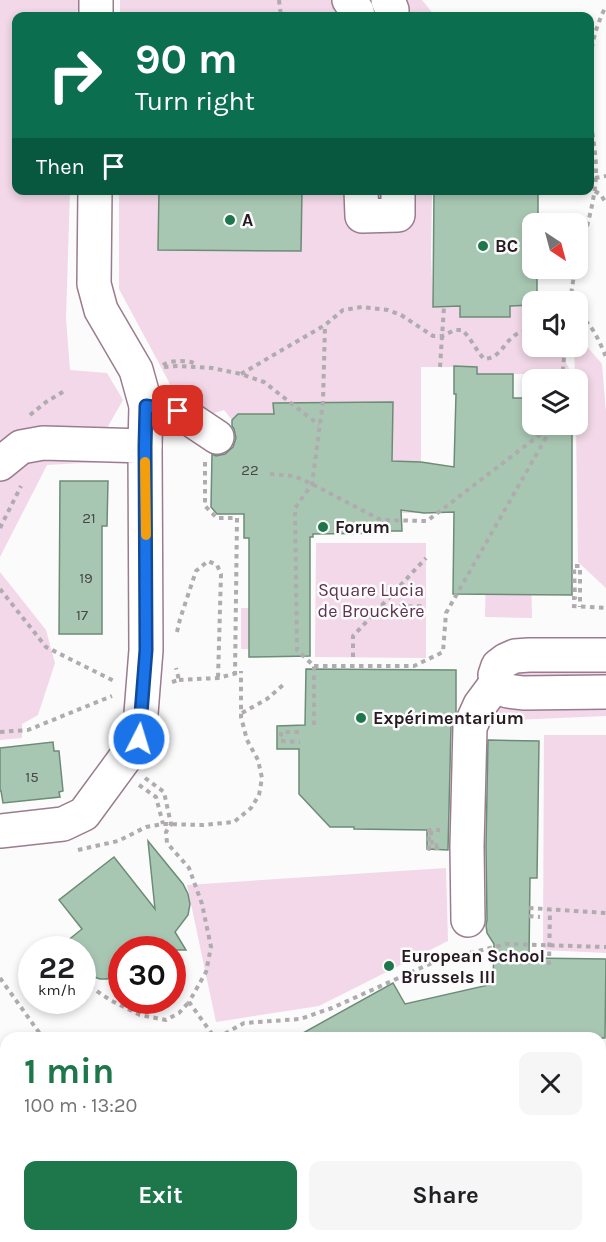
<!DOCTYPE html>
<meta charset="utf-8">
<style>
body{margin:0;font-family:Karla,sans-serif;background:#f6f6f6;color:#202124;height:100vh;display:flex;flex-direction:column;font-size:22px;white-space:nowrap}
*{box-sizing:border-box;margin:0}
p{font-size:20px;color:#757577}
.icon{flex:none;width:33px;height:33px;fill:none;stroke:currentColor;stroke-width:2;stroke-linecap:round;stroke-linejoin:round}
.map{position:relative;flex:1;overflow:hidden}
.side{position:absolute;left:0px;top:1032px;width:606px;height:210px;display:flex;flex-direction:column;background:#fff;border-radius:18px 18px 0 0;box-shadow:0 3px 9px #0003}
.side>*{flex:none}
.top-card{position:absolute;left:12px;top:12px;width:582px;height:183px;border-radius:12px;box-shadow:0 3px 9px #0003;background:#0b6e4f;color:#fff;overflow:hidden}
.needle{width:39px;rotate:144deg}
.controls{position:absolute;left:522px;top:213px;display:grid;gap:12px}
.controls a{display:grid;place-items:center;width:66px;height:66px;border-radius:12px;background:#fff;box-shadow:0 3px 9px #0003;font-size:30px}
.speed{position:absolute;left:18px;top:936px;display:flex;gap:12px;font-size:30px;font-weight:700;text-align:center}
.speed>*{display:grid;place-content:center;width:78px;height:78px;border-radius:50%;background:#fff;box-shadow:0 3px 9px #0003;line-height:1}
.speed small{font-size:15px;font-weight:400}
.speed .limit{border:9px solid #d22;background:#fff;color:#111}
.pin{position:absolute;display:grid;place-items:center;width:51px;height:51px;color:#fff;margin:-26px;border-radius:12px;box-shadow:0 3px 9px #0006}
.me{position:absolute;width:66px;margin:-33px;rotate:5deg;stroke-linejoin:round;filter:drop-shadow(0 0 4px #0008)}
.turn{display:flex;align-items:center;gap:21px;height:126px;padding:0 24px;font-size:27px}
.turn .icon{width:78px;height:78px;stroke-width:2.5}
.turn b{display:block;font-size:42px;line-height:51px}
.then{display:flex;align-items:center;height:57px;padding:0 24px;background:#0003;gap:12px;font-size:22px}
.round{display:grid;place-items:center;flex:none;width:63px;height:63px;border-radius:12px;background:#f6f6f6}
.headline{display:flex;align-items:center;justify-content:space-between;height:102px;padding:0 24px}
h1{font-size:36px;font-weight:700;line-height:45px;color:#1d774b}
.action{display:flex;gap:12px;margin-top:auto;padding:12px 24px}
.action a{flex:1;height:69px;border-radius:12px;background:#1d774b;color:#fff;font-size:24px;font-weight:700;line-height:69px;text-align:center}
.action a+a{background:#f6f6f6;color:#202124}
.map>svg:first-child{display:block}
.green{fill:#f2d8e8}
.building{fill:#a8c7b3;stroke:#6d8c78;stroke-width:1.5}
.lines{fill:none;stroke-linecap:round;stroke-linejoin:round}
.minor-casing{stroke:#9a7c8f;stroke-width:36}
.path{stroke:#afabae;stroke-width:4;stroke-dasharray:4.5 4.5;stroke-linecap:butt}
.minor{stroke:#fff;stroke-width:33}
.path-bridge{stroke:#afabae;stroke-width:4;stroke-dasharray:4.5 4.5;stroke-linecap:butt}
.route-casing{stroke:#114b97;stroke-width:15}
.route{stroke:#1a73e8;stroke-width:10}
.slow{stroke:#f59e0b;stroke-width:10}
.poi-dot{fill:#1d774b;stroke:#fbfbfb;stroke-width:2}
.labels{text-anchor:middle;stroke-width:5;stroke-linejoin:round;paint-order:stroke}
.number-label{font-size:15px;fill:#464646}
.poi-label{font-size:18px;font-weight:bold;fill:#261b22;stroke:#fbfbfb;text-anchor:start}
.park-label{font-size:18px;fill:#5d3350;stroke:#fbfbfb}
</style>
<div class="map">
<svg width="606" height="1242" viewBox="0 0 606 1242">
<rect width="100%" height="100%" fill="#fbfbfb"/>
<!-- green -->
<g class="green">
<polygon points="0,0 99,0 68,16 16,16 16,190 70,191 66,318 70,370 107,373 123,400 103,435 101,462 47,465 0,557"/>
<polygon points="120,0 422,0 435,16 120,16"/>
<polygon points="119,191 432,191 431,255 433,307 460,306 460,317 510,317 510,306 532,305 532,346 558,347 572,374 477,374 477,367 421,367 421,462 431,463 432,513 381,513 392,461 393,402 274,403 274,414 238,414 232,420 224,410 202,417 171,397 169,382 119,289"/>
<polygon points="578,336 602,364 606,412 606,588 578,562 576,425 578,424 578,380 575,379 574,347 578,346"/>
<polygon points="316,543 426,543 426,658 315,657"/>
<polygon points="486,571 531,572 532,618 485,617"/>
<polygon points="0,572 46,630 55,663 38,715 22,724 22,738 0,740"/>
<polygon points="241,608 282,609 282,650 241,649"/>
<polygon points="606,669 606,716 471,722 479,673"/>
<polygon points="544,735 606,735 606,953 543,950"/>
<polygon points="446,868 448,941 319,1006 216,1022 187,885"/>
</g>
<!-- building -->
<g class="building">
<polygon points="159,190 302,190 301,251 158,250"/>
<polygon points="434,190 538,190 538,224 532,224 532,268 537,268 537,302 532,302 532,305 510,306 510,317 460,317 460,306 433,307"/>
<polygon points="454,366 477,367 477,374 513,374 513,398 532,398 532,424 572,424 572,595 453,594 454,512 424,513 401,510 402,531 389,531 390,533 313,534 313,537 310,537 310,656 249,657 249,538 244,538 244,514 217,514 211,507 212,454 216,456 225,454 233,447 236,438 234,429 232,426 232,420 238,414 274,414 273,403 393,402 392,461 421,462 454,467 456,394 454,394"/>
<polygon points="60,481 108,481 107,526 102,526 102,634 59,634"/>
<polygon points="306,669 456,670 456,713 451,727 448,850 427,849 427,830 354,829 354,827 330,827 299,794 299,749 277,749 277,726 305,725"/>
<polygon points="488,740 539,741 537,878 530,878 529,958 606,959 605,1038 294,1038 393,983 405,1004 493,984 494,944 487,933 486,925 487,920 486,846"/>
<polygon points="53,742 54,751 59,751 63,791 59,792 60,797 3,803 1,791 0,791 0,748"/>
<polygon points="148,841 183,884 188,894 190,904 188,915 175,932 186,950 122,950 122,971 116,975 107,979 100,979 82,973 82,950 56,950 82,929 59,900 114,857 155,909"/>
</g>
<g class="lines">
<!-- minor casing -->
<g class="minor-casing">
<g id="minor">
<polyline points="349,0 357,11 358,16"/>
<polyline points="388,0 392,10 392,16"/>
<polyline points="96,16 96,0"/>
<polyline points="95,190 94,284 101,310 136,370 146,406 145,446"/>
<polyline points="361,190 362,216 398,215 398,190"/>
<polyline points="146,406 178,411 217,437"/>
<polyline points="0,464 21,447 43,443 145,446 146,650 139,739 84,814 63,824 0,831"/>
<polyline points="606,655 529,655 515,656 506,660 498,666 495,675 497,682 501,688 508,691 523,693 606,692"/>
<polyline points="468,920 467,846 470,727 480,705 497,682"/>
</g>
</g>
<!-- path -->
<g class="path">
<polyline points="279,0 281,16"/>
<polyline points="313,16 324,15"/>
<path d="M 590,66 C 591,44 596,26 606,6"/>
<polyline points="595,178 606,176"/>
<polyline points="595,191 601,195 606,203"/>
<path d="M 578,261 C 585,231 596,201 596,170 C 596,148 590,127 590,106"/>
<polyline points="570,302 575,268"/>
<path d="M 578,316 C 592,322 600,343 606,357"/>
<path d="M 163,365 C 170,360 186,360 194,363 L 196,366"/>
<polyline points="164,367 178,366 212,368 241,374 264,382 319,425"/>
<polyline points="440,367 444,307"/>
<path d="M 241,374 L 325,325 L 343,310 L 362,307 L 388,310 L 401,315 L 433,336 L 442,336 L 455,330 L 462,330 C 471,338 476,350 484,359 C 500,358 503,344 514,336 C 518,332 527,331 532,330"/>
<polyline points="562,380 565,346"/>
<polyline points="30,415 46,402 66,390"/>
<polyline points="205,462 205,506 217,518 237,518 235,674"/>
<polyline points="270,474 294,476 312,484 381,520 427,521 554,424"/>
<polyline points="0,528 21,486"/>
<polyline points="0,589 46,647 116,682"/>
<polyline points="572,598 575,598 574,566 580,566 580,607"/>
<polyline points="572,606 606,608"/>
<polyline points="381,607 426,606"/>
<polyline points="177,632 180,619 196,571 208,561 217,565 221,574 218,678"/>
<polyline points="353,657 353,636 426,558"/>
<polyline points="314,666 414,666 443,652 446,613 552,427"/>
<polyline points="179,680 218,678 237,673"/>
<polyline points="172,682 179,680 176,668"/>
<polyline points="242,713 267,699 283,685"/>
<polyline points="314,725 314,666 297,650 295,508 312,484 323,402 325,325"/>
<polyline points="0,732 28,730 112,696"/>
<polyline points="299,732 281,732 281,741 300,742"/>
<polyline points="145,778 164,792 171,824 166,832 167,843 189,868 202,904 211,947 206,972 189,1002 215,1038"/>
<polyline points="139,785 156,797 163,824"/>
<polyline points="431,831 432,846 438,845"/>
<polyline points="439,848 429,849 429,830 440,830"/>
<polyline points="78,850 118,841 146,827 163,824 203,825 234,822 251,808 259,795 262,778 258,760 247,740 241,717 241,671"/>
<polyline points="529,908 606,913"/>
<polyline points="529,916 540,917"/>
<polyline points="54,950 55,946 59,942"/>
<polyline points="0,978 43,1038"/>
<polyline points="82,981 110,1000 140,1015 166,1020 179,1013 189,1002"/>
<polyline points="217,1038 244,1023 300,1019 332,1008 434,962 506,944 606,947"/>
<polyline points="600,1083 606,1082"/>
<polyline points="0,1221 6,1216"/>
<polyline points="71,1242 72,1236"/>
</g>
<!-- minor -->
<use href="#minor" class="minor"/>
<!-- path-bridge -->
<polyline class="path-bridge" points="549,965 550,910"/>
</g>
<g class="lines">
<!-- route casing -->
<g class="route-casing">
<polyline id="route" points="139,739 146,650 145,446 146,406 178,411"/>
</g>
<!-- route -->
<use href="#route" class="route"/>
<!-- slow -->
<polyline class="slow" points="145,462 146,535"/>
</g>
<!-- markers -->
<g class="poi-dot">
<circle cx="230" cy="220" r="6"/>
<circle cx="483" cy="246" r="6"/>
<circle cx="323" cy="527" r="6"/>
<circle cx="361" cy="718" r="6"/>
<circle cx="389" cy="966" r="6"/>
</g>
<g class="labels">
<!-- number labels -->
<g class="number-label">
<text x="250" y="475">22</text>
<text x="89" y="523">21</text>
<text x="86" y="583">19</text>
<text x="82" y="620">17</text>
<text x="32" y="782">15</text>
</g>
<!-- poi labels -->
<g class="poi-label">
<text x="242" y="226">A</text>
<text x="495" y="252">BC</text>
<text x="335" y="533">Forum</text>
<text x="373" y="724">Expérimentarium</text>
<text x="401" y="962">European School<tspan x="401" dy="21">Brussels III</tspan></text>
</g>
<!-- park labels -->
<g class="park-label">
<text x="371" y="596">Square Lucia<tspan x="371" dy="21">de Brouckère</tspan></text>
</g>
</g>
</svg>
<div class="controls">
<a><svg class="needle" viewBox="-14 -14 28 28"><path d="M0-13l5 13h-10z" fill="#e53935"/><path d="M0 13l5-13h-10z" fill="#757577"/></svg></a>
<a><svg class="icon" aria-label="sound" viewBox="0 0 24 24"><path d="M4 9h4l5-4v14l-5-4H4zM17 9q2 3 0 6"/></svg></a>
<a><svg class="icon" aria-label="layers" viewBox="0 0 24 24"><path d="M12 4l9 5-9 5-9-5zM3 14l9 5 9-5"/></svg></a>
</div>
<div class="speed"><div>22<small>km/h</small></div><div class="limit">30</div></div>
<div class="pin" style="left:178px;top:411px;background:#d93025"><svg class="icon" aria-label="arrive" viewBox="0 0 24 24"><path d="M6 21V4h12l-3 4 3 4H6"/></svg></div>
<svg class="me" style="left:139px;top:739px" viewBox="-20 -20 40 40"><circle r="17" fill="#1a73e8" stroke="#fff" stroke-width="3"/><path d="M0-11L8 9 0 5-8 9z" fill="#fff"/></svg>
<div class="top-card">
<div class="turn"><svg class="icon" aria-label="right" viewBox="0 0 24 24"><path d="M7 20v-9h11M14 6l5 5-5 5"/></svg><div><b>90 m</b>Turn right</div></div>
<div class="then">Then<svg class="icon" aria-label="arrive" viewBox="0 0 24 24"><path d="M6 21V4h12l-3 4 3 4H6"/></svg></div>
</div>
<section class="side">
<div class="headline"><div><h1>1 min</h1><p>100 m · 13:20</p></div><a class="round"><svg class="icon" aria-label="close" viewBox="0 0 24 24"><path d="M6 6l12 12M18 6L6 18"/></svg></a></div>
<div class="action"><a>Exit</a><a>Share</a></div>
</section>
</div>
